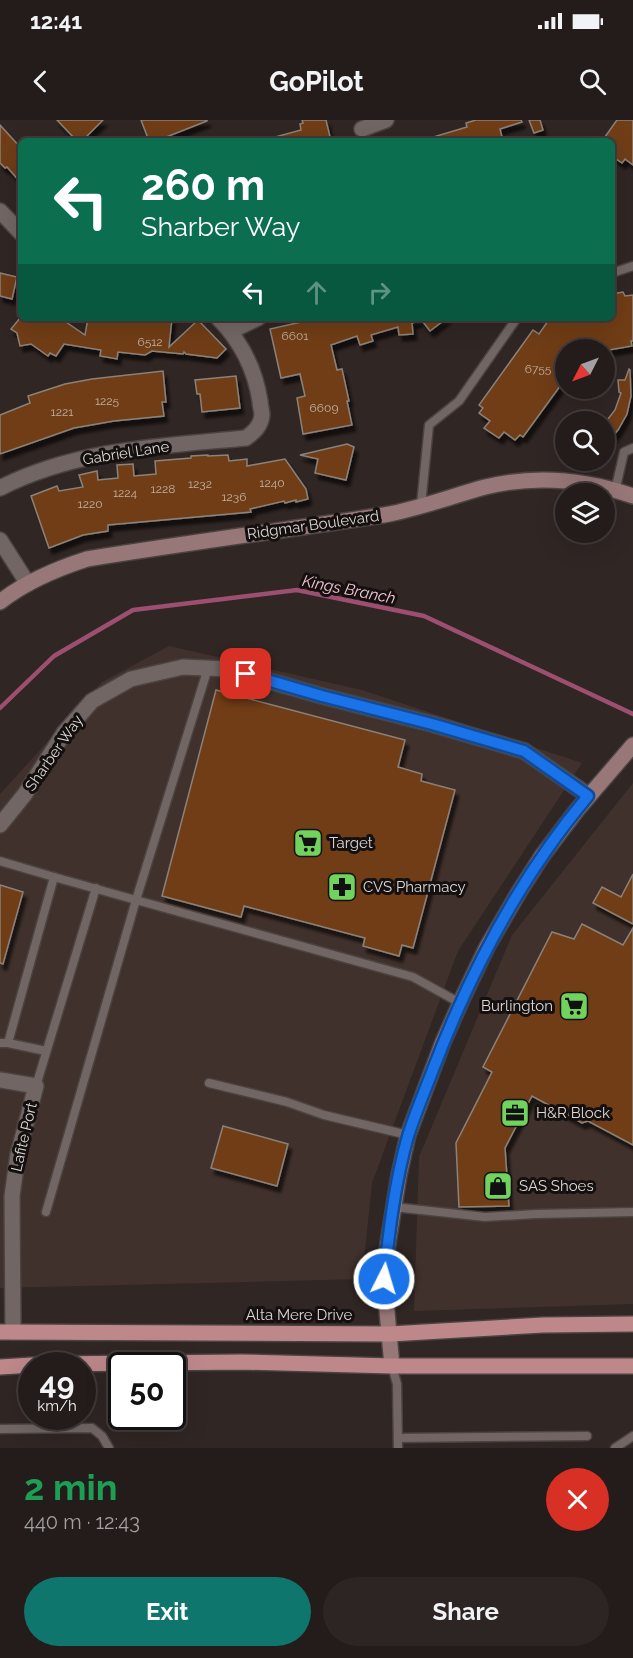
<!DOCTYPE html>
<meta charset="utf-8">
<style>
body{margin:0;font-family:Raleway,sans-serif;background:#2c2524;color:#f1f3f6;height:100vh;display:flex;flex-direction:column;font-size:22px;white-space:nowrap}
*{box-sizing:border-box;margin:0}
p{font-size:20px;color:#a3a1a3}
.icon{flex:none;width:33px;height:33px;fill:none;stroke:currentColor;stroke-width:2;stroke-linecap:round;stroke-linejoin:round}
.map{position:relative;height:1328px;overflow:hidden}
.sheet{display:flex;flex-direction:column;background:#241c1b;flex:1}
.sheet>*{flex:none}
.guide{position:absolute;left:18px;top:18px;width:597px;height:183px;border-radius:9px;box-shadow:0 6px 24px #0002,0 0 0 2px #413a3a;background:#0b6e4f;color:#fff;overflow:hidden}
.needle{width:39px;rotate:228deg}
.controls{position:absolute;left:555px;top:219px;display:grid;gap:12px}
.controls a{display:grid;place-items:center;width:60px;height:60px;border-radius:50%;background:#241c1b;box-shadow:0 6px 24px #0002,0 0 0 2px #413a3a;font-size:30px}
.speed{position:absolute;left:18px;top:1232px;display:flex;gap:12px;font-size:30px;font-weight:700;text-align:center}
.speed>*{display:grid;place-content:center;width:78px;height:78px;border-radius:50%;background:#241c1b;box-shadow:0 6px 24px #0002,0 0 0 2px #413a3a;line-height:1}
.speed small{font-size:15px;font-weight:400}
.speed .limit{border:3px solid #111;border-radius:9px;background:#fff;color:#111}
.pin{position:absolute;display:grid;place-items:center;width:51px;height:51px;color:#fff;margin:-26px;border-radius:12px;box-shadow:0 3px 9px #0006}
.me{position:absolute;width:66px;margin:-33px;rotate:5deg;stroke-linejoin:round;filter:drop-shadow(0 0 4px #0008)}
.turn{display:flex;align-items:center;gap:21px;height:126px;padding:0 24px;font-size:27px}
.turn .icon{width:78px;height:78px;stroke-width:2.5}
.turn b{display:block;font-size:42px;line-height:51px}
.lanes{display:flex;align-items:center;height:57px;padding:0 24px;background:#0003;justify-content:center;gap:30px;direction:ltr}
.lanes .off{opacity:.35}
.round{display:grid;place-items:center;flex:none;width:63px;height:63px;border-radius:32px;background:#2c2524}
.overview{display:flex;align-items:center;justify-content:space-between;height:102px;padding:0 24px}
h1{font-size:36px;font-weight:700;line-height:45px;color:#1e9e55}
.cta{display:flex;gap:12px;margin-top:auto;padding:12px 24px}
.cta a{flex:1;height:69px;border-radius:36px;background:#0f766e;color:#fff;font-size:24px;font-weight:700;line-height:69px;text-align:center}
.cta a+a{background:#2c2524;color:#f1f3f6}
.status{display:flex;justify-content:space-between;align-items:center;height:42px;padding:0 30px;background:#241c1b;direction:ltr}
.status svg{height:16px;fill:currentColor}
header{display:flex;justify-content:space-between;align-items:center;height:78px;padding:0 24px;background:#241c1b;font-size:27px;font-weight:700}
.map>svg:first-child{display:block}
.built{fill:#40312c}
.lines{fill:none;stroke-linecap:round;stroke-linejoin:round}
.stream{stroke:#9d4f71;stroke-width:4.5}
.building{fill:#6f3e13;stroke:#8b827b;stroke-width:1.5;filter:url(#shadow)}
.lane-casing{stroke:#4b4341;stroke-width:11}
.street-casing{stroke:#4b4341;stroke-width:18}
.secondary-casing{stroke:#4b4341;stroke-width:18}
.primary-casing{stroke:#4b4341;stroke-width:18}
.lane{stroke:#716663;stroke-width:8}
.street{stroke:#716663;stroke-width:15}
.secondary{stroke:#977777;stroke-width:15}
.primary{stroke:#be888b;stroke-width:15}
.route-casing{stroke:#114b97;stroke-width:15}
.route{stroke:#1a73e8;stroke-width:10}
.labels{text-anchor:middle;stroke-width:6;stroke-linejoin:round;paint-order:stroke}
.number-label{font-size:12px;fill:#c2b1a4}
.street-label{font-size:15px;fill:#ded7d5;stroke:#14100f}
.poi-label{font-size:15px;fill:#ded7d5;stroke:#14100f;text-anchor:start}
.water-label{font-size:16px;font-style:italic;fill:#f2c4d5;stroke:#14100f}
</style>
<div class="status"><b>12:41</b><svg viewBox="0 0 49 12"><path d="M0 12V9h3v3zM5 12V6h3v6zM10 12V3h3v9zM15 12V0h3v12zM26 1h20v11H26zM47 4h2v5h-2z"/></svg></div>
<header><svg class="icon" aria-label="back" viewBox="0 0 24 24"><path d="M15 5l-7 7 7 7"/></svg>GoPilot<svg class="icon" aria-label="search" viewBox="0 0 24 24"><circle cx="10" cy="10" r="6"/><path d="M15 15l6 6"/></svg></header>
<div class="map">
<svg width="633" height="1328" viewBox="0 0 633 1328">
<defs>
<filter id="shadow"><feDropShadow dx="3.5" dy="6" stdDeviation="1.5" flood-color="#0009"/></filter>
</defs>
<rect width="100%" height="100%" fill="#302624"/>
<!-- built -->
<g class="built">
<polygon points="169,526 362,570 582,643 458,831 372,1063 362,1159 0,1168 0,674 102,562"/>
<polygon points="633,663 633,1184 414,1191 419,1037 512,815"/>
</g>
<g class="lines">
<!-- stream -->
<polyline class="stream" points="0,588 54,536 133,490 297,470 424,496 633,594"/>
</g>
<!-- building -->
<g class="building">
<polygon points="57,0 103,0 82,21 77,21"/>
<polygon points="141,0 207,0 207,1 156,21 149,21"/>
<polygon points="302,0 326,0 331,21 275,21 275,17 301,10 300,4 303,3"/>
<polygon points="476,0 521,0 522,2 500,9 503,21 431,21 430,18 467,7 466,3"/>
<polygon points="529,0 540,0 543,10 534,13"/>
<polygon points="617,0 633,0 633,45 625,39 622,43 612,36 612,21 602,21"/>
<polygon points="0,5 21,28 21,63 7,47 5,48 0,43"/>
<polygon points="0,153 17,157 12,179 0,176"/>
<polygon points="623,172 625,176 633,175 633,221 631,221 632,226 609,230 566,230 566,258 523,317 520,315 515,320 504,312 499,318 484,308 490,301 479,293 483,288 479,285 533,210 539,214 550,198 612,198 612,174"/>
<polygon points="20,198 60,198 85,215 88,198 155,199 155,198 172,198 169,227 198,200 226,229 217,238 186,234 184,232 183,234 152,231 145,235 118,232 117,239 100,236 101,230 64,224 56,236 50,233 48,236 31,224 20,226 17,213 11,209"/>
<polygon points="319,198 418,198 419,201 412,203 413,214 399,215 398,207 371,215 373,221 360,225 357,216 331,225 337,250 342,249 349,281 347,281 352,305 303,314 297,278 305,276 300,254 281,258 270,209"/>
<polygon points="420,198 447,198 430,211"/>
<polygon points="629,249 630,250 631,276 627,294 618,310 604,326 604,304 615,290 621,273 619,272 618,260 625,260"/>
<polygon points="163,251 166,282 162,282 164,296 114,301 74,308 0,334 0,295 30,283 28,276 65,264 92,259"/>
<polygon points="236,256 240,288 202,292 200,274 197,274 195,260"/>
<polygon points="347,324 354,327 346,360 315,353 318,339 300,335"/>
<polygon points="208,335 208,336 228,335 229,341 247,339 247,346 285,339 306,369 308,379 296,382 296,380 285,383 284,381 250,389 251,392 108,405 108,411 83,415 49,428 31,376 57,366 59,371 83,367 79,355 97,351 98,360 118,358 117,345 133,344 134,356 156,354 155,341 191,338 191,336"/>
<polygon points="216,570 405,620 398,647 422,654 421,661 455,670 413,828 402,825 399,836 363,826 365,818 244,786 241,797 162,776"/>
<polygon points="633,754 633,804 593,783 602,767 621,777"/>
<polygon points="0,765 23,772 3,844 0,843"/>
<polygon points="582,804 623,825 633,808 633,1025 588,1001 582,1003 532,976 505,1028 509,1086 459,1087 456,1023 492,952 483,947 552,812 574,819"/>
<polygon points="223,1006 288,1024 277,1066 211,1048"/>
</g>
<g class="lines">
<!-- lane casing -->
<g class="lane-casing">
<g id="lane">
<polyline points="612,153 633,146"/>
<polyline points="615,371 624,332 633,328"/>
<polyline points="421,385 429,305 459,281 517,198"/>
<polyline points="208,548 136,780 413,857 460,883"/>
<polyline points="0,741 54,757"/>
<polyline points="0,923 8,923 54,757 136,780 46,1092"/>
<polyline points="8,923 46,931"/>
<polyline points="209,963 287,982 324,995 408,1015"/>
<polyline points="36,966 96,768"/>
<polyline points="394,1087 485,1097 536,1094 633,1092"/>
<polyline points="392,1246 397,1264 398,1328"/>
<polyline points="0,1309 92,1308 102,1316 109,1328"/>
<polyline points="398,1318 587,1316"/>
<polyline points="615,1328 633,1316"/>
</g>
</g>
<!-- street casing -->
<g class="street-casing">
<g id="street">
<polyline points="362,9 386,0"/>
<polyline points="0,91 21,113"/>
<polyline points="231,211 258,198"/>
<path d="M 0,368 C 76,329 163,326 246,318 C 254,312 261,306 262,295 C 262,291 260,286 260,281 C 255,250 241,221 218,198"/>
<polyline points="0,420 28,464"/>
<polyline points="0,705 25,674 64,613 92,581 131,559 183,547 227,549 322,576 432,604 524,631 589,676"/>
<polyline points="0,960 36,966 18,1034 12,1076 13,1212"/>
</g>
</g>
<!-- secondary casing -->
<g class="secondary-casing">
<g id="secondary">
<path d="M 0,482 C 25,462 56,449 87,439 C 186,423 285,410 384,395 C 418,389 452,376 485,367 C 534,355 585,359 633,376"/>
<polyline points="392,1246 384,1159 388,1123 399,1055 408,1015 443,922 463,877 487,827 519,772 542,736 577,690 633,625"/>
</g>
</g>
<!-- primary casing -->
<g class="primary-casing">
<g id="primary">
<polyline points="0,1212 390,1214 543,1205 633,1204"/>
<polyline points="0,1247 49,1244 242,1242 392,1246 633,1246"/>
</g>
</g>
<!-- lane -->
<use href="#lane" class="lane"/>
<!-- street -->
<use href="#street" class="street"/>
<!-- secondary -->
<use href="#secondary" class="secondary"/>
<!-- primary -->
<use href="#primary" class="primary"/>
</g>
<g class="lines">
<!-- route casing -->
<g class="route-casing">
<path id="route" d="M 246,554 L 322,576 L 432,604 L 524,631 L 588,676 C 519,758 470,852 432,952 C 424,973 415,994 408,1016 C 395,1062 389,1111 384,1159"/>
</g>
<!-- route -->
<use href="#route" class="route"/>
</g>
<!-- icons -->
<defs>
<g id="supermarket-square" transform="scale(1.5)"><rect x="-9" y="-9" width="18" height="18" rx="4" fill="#71d25e" stroke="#14100f"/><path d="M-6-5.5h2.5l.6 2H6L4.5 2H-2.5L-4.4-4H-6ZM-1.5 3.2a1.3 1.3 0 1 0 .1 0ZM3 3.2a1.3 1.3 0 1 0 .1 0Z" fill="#111"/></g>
<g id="pharmacy-square" transform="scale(1.5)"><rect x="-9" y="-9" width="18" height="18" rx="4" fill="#71d25e" stroke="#14100f"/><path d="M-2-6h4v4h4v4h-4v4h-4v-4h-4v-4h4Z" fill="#111"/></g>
<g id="office-square" transform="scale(1.5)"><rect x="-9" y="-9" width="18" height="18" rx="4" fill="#71d25e" stroke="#14100f"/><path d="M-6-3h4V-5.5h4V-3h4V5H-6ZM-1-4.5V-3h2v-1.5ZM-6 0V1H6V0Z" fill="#111"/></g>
<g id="shop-square" transform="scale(1.5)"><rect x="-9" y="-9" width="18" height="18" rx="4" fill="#71d25e" stroke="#14100f"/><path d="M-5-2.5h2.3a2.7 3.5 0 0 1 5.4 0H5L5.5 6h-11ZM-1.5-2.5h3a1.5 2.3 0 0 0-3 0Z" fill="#111"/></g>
</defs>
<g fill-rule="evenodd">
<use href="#supermarket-square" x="308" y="723"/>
<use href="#pharmacy-square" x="342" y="767"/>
<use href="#supermarket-square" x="574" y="886"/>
<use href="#office-square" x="515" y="993"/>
<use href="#shop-square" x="498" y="1066"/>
</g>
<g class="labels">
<!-- number labels -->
<g class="number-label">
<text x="295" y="220">6601</text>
<text x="150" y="226">6512</text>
<text x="538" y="253">6755</text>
<text x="107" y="285">1225</text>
<text x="324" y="292">6609</text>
<text x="62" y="296">1221</text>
<text x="272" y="367">1240</text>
<text x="200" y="368">1232</text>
<text x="163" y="373">1228</text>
<text x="125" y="377">1224</text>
<text x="234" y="381">1236</text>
<text x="90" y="388">1220</text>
</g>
<!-- street labels -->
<g class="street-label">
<text transform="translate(126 333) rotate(-9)" y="5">Gabriel Lane</text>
<text transform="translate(313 405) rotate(-8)" y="5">Ridgmar Boulevard</text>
<text transform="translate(54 633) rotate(-55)" y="5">Sharber Way</text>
<text transform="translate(24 1017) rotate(-77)" y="5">Lafite Port</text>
<text x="299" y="1200">Alta Mere Drive</text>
</g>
<!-- poi labels -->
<g class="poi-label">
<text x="329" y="728">Target</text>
<text x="363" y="772">CVS Pharmacy</text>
<text x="553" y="891" text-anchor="end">Burlington</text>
<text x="536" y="998">H&amp;R Block</text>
<text x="519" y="1071">SAS Shoes</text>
</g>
<!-- water labels -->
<g class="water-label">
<text transform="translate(349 469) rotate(11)" y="6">Kings Branch</text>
</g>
</g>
</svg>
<div class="controls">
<a><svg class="needle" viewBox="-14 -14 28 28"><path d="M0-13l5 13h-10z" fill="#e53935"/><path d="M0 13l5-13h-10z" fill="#a3a1a3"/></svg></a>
<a><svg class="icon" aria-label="search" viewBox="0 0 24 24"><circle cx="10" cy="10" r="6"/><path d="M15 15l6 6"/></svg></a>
<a><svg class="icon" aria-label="layers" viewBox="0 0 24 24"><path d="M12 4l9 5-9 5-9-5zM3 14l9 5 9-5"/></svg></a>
</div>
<div class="speed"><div>49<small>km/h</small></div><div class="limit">50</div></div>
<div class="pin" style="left:246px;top:554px;background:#d93025"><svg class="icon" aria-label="arrive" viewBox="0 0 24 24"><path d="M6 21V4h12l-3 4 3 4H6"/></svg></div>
<svg class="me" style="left:384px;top:1159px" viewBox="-20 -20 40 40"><circle r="17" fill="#1a73e8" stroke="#fff" stroke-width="3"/><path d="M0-11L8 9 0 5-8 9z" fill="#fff"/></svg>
<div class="guide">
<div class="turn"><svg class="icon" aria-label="left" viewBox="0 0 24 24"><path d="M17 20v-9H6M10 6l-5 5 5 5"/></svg><div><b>260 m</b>Sharber Way</div></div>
<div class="lanes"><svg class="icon" aria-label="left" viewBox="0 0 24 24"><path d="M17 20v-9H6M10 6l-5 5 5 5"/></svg><svg class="icon off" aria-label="ahead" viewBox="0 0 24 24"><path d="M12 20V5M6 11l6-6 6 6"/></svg><svg class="icon off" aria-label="right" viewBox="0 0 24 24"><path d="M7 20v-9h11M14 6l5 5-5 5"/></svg></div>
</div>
</div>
<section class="sheet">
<div class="overview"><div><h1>2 min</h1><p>440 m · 12:43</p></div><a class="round" style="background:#d93025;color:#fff"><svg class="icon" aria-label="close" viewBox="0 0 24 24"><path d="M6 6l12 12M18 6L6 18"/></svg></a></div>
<div class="cta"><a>Exit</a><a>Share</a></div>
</section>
